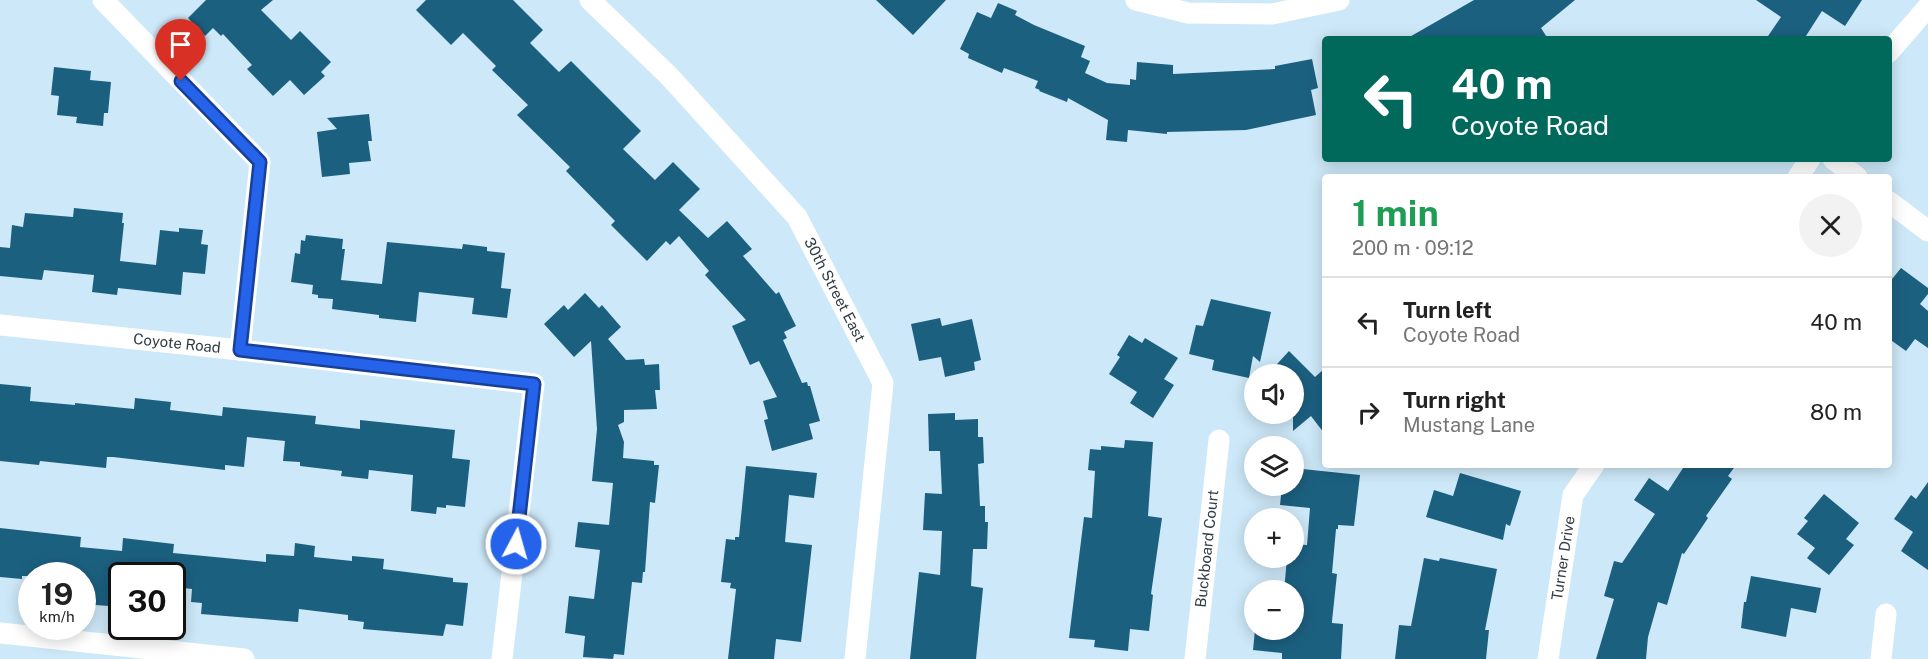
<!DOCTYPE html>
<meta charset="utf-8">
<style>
body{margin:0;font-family:"Public Sans",sans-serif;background:#f2f2f2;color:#222;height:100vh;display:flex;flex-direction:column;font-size:22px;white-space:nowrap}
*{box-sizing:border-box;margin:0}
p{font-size:20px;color:#767676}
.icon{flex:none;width:33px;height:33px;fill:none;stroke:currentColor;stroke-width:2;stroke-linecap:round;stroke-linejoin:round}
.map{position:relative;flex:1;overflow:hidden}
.drawer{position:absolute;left:1322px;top:174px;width:570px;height:294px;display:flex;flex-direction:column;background:#fff;border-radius:6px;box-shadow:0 3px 15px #0003}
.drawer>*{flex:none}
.hud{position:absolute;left:1322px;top:36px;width:570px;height:126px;border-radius:6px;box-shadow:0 3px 15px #0003;background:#00695c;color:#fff;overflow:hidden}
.buttons{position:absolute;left:1244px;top:364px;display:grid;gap:12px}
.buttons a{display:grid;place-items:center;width:60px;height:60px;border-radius:50%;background:#fff;box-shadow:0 3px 15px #0003;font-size:30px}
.speed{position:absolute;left:18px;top:562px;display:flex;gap:12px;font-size:30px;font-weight:700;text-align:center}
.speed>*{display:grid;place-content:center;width:78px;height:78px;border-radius:50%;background:#fff;box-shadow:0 3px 15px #0003;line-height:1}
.speed small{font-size:15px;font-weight:400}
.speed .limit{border:3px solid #111;border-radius:9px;background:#fff;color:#111}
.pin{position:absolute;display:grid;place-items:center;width:51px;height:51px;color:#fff;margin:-62px -26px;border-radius:50% 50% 50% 0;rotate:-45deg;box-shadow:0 0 6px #0007}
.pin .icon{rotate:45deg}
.me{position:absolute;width:66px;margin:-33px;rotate:6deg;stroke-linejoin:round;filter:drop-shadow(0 0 4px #0008)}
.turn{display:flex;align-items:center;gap:21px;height:126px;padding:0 30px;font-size:27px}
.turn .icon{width:78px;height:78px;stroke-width:2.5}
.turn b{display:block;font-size:42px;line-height:51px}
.round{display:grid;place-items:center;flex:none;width:63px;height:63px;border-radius:32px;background:#f2f2f2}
.summary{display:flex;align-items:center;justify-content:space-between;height:102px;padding:0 30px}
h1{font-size:36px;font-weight:700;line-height:45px;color:#1e9e55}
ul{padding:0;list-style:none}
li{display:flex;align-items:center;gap:18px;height:90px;padding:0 30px;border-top:2px solid #e0e0e0}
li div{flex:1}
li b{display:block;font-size:22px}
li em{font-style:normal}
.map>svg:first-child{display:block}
.building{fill:#1c6080}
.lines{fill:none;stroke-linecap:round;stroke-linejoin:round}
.minor{stroke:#fff;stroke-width:21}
.route-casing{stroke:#184099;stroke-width:15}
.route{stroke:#2563eb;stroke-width:10}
.labels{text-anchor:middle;stroke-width:6;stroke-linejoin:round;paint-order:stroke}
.street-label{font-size:15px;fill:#323c43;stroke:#cde8f8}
</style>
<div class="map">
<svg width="1928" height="659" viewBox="0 0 1928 659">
<rect width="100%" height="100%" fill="#cde8f8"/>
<!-- building -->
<g class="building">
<polygon points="206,0 273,0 261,10 291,40 300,31 331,62 321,72 325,76 304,95 290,80 273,96 247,69 252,65 223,34 221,36 213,28 205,36 188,18"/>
<polygon points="426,0 513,0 543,30 530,43 559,72 571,61 641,131 623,149 655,180 673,162 700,189 679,210 708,238 727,221 752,249 743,256 776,294 779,292 796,326 784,332 787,338 783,340 802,383 807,382 808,386 810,386 820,421 809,424 813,439 772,451 764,420 768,419 763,401 777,397 759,361 750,365 732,326 746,320 705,275 709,271 679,236 670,245 666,241 647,261 611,225 615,221 566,171 570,167 517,115 528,105 492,70 496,66 463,33 451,45 416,10"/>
<polygon points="876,0 946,0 913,35"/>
<polygon points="1474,0 1575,0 1541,28 1548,39 1406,39"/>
<polygon points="1756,0 1862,0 1845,26 1822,11 1804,39 1766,39 1781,17"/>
<polygon points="998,3 1017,11 1015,15 1034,25 1085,46 1081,57 1090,61 1085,73 1107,83 1130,85 1130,79 1136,80 1137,62 1173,65 1173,74 1275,69 1275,66 1312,59 1318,88 1311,90 1316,115 1246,130 1167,132 1167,134 1128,130 1127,142 1106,140 1108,120 1068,98 1067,102 1039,91 1040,90 1035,88 1038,81 1004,68 1002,73 968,58 969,54 960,49 977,12 991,18"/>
<polygon points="54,67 91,71 90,80 111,82 108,113 104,113 103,126 76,123 77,117 57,115 59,96 51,95"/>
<polygon points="369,114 372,141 368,141 371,161 349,163 350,174 322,177 317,132 337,129 327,118"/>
<polygon points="74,208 123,213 122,223 124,223 120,261 156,265 160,230 179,232 179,228 203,230 201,244 208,245 205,274 183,272 181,295 118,288 117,295 92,292 94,275 44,270 42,280 0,276 0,247 10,248 12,225 23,227 25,213 73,217"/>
<polygon points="306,235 343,239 342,249 345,249 341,280 382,284 387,242 462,249 463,244 487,247 487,251 505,253 501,288 511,289 507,318 472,314 474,298 419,292 416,322 379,318 379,315 332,309 333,299 318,298 318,295 312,294 313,285 291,282 295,253 300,254 301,240 305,241"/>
<polygon points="1901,268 1928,288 1928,294 1920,304 1928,311 1928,348 1915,339 1906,351 1888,338 1888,284"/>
<polygon points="585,293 599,308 602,305 621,327 608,339 626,360 644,359 645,365 659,364 660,390 655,390 657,409 624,410 624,422 618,425 624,442 623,458 654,461 654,465 659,465 655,503 650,502 645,572 643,572 642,583 632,582 624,655 614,654 613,659 583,657 585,636 565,633 569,596 594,599 600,550 575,547 578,522 609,525 613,483 592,481 597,429 591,341 574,357 544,324 564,305 568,310"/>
<polygon points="1211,299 1271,312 1260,362 1253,356 1249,378 1212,370 1214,360 1189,354 1196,325 1203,326"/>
<polygon points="940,318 942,326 972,319 981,360 974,362 975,370 945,377 941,357 919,361 911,324"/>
<polygon points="1129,335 1142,343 1145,338 1178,358 1164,379 1174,385 1153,418 1130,403 1137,392 1109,374 1120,357 1117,355"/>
<polygon points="1289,351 1315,377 1324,369 1324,433 1311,416 1293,431 1293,375 1267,375"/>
<polygon points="0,384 31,387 30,401 75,405 75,403 134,409 135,398 171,402 170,410 222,416 223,407 316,416 315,424 360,429 360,420 455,430 452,458 470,460 465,507 446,505 446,508 437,507 436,514 411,511 413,475 369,470 368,479 341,476 342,471 300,466 300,462 283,461 285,441 247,437 244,467 225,465 225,470 113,457 107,457 106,468 40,461 39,465 0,461"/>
<polygon points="955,413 955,420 978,419 978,437 983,437 984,463 978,464 980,506 985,506 985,522 988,522 987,549 973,549 971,586 983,588 976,659 910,659 919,572 940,575 942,531 923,530 925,493 942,494 940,451 929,451 928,414"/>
<polygon points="1125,440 1153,442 1148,516 1162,518 1151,594 1153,595 1149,631 1130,629 1128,651 1094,647 1095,640 1069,638 1084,517 1092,518 1095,471 1088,470 1090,449 1101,450 1101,446 1124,448"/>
<polygon points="1685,465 1736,465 1728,476 1732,479 1706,516 1708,518 1684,554 1682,553 1667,605 1658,602 1648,637 1646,659 1596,659 1614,599 1604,596 1614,561 1622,563 1655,514 1634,500 1649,478 1668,491"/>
<polygon points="746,466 817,473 814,498 789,495 785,542 812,545 801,642 776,639 774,659 728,659 736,589 730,588 731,583 721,582 726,539 735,540 735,537 739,537"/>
<polygon points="1293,468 1360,475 1354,526 1338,525 1338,529 1336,529 1332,573 1337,574 1332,621 1332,623 1343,624 1341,659 1282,659 1282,653 1253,650 1255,630 1293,630 1293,591 1284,591 1287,558 1293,558 1293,544 1307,545 1310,508 1280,505 1282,486 1293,486"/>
<polygon points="1460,473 1521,491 1510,526 1506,524 1503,540 1426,517 1434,490 1453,496"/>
<polygon points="1928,482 1928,570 1901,551 1913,532 1894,519 1911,495 1916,499"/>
<polygon points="1824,494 1859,523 1846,539 1854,545 1829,575 1807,558 1815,548 1797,534 1808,521 1804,518"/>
<polygon points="0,528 81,537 80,547 122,551 123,538 174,544 173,553 266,562 266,554 294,556 295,543 315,546 314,557 352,561 352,556 384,559 383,569 453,578 453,582 468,583 463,626 446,624 443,636 363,629 364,622 348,620 348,615 299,609 298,622 201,614 202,603 191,602 192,589 183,588 184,576 122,576 122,607 82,604 82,576 22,576 22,579 0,577"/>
<polygon points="1424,558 1439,561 1440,558 1497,569 1485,630 1489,630 1486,659 1395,659 1399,625 1411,626"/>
<polygon points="1751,576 1821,588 1816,613 1791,608 1786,637 1741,628 1744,602 1746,602"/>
</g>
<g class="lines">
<!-- minor -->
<g class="minor">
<polyline points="103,0 260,162 240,350"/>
<path id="s1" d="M 590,0 L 669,76 L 797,217 L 883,383 L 855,659"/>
<polyline points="1136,0 1188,13 1272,14 1339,0"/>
<polyline points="1888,53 1928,7"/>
<polyline points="1833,159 1857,177"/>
<polyline points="1798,177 1810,159"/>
<polyline points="1888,201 1928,231"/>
<path id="s2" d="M 0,325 L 240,350 L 534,384 L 502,659"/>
<polyline points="0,633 244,659"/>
<path id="s3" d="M 1195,659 L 1219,440"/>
<path id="s4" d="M 1548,659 L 1573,495 L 1594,465"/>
<polyline points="1881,659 1886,614"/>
</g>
</g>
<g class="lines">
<!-- route casing -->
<g class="route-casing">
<polyline id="route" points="181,81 260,162 240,350 534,384 516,544"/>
</g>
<!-- route -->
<use href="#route" class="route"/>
</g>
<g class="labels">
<!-- street labels -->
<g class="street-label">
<text dy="5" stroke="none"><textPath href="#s1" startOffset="382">30th Street East</textPath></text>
<text dy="5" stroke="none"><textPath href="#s2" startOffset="178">Coyote Road</textPath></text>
<text dy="5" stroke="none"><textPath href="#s3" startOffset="111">Buckboard Court</textPath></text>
<text dy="5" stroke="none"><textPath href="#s4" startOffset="102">Turner Drive</textPath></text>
</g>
</g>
</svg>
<div class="buttons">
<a><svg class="icon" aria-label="sound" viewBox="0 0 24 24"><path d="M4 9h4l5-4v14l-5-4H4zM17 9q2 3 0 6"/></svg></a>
<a><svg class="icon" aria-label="layers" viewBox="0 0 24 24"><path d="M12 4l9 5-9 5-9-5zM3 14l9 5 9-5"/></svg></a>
<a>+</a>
<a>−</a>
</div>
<div class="speed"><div>19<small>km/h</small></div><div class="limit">30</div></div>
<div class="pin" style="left:181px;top:81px;background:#d93025"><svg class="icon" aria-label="arrive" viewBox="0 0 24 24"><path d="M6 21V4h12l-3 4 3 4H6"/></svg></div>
<svg class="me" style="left:516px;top:544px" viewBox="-20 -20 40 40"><circle r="17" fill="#2563eb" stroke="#fff" stroke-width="3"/><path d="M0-11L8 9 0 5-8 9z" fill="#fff"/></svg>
<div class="hud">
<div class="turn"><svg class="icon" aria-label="left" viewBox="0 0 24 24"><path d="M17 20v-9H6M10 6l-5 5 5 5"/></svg><div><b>40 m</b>Coyote Road</div></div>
</div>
<section class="drawer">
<div class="summary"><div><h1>1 min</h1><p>200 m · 09:12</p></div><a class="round"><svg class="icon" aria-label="close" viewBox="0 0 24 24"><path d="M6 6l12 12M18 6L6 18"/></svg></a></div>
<ul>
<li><svg class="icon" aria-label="left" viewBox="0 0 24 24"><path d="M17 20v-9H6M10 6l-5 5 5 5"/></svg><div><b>Turn left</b><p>Coyote Road</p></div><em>40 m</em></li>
<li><svg class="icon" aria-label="right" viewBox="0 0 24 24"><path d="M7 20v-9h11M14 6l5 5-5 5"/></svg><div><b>Turn right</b><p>Mustang Lane</p></div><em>80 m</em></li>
</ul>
</section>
</div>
